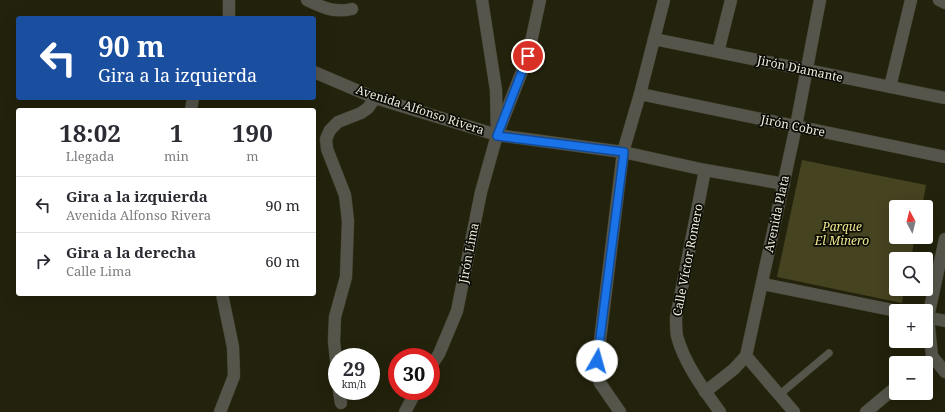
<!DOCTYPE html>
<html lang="es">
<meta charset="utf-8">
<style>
body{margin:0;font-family:"Noto Serif",serif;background:#f7f7f7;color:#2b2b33;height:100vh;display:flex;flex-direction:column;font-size:15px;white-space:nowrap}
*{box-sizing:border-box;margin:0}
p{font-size:13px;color:#7c7c81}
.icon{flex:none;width:22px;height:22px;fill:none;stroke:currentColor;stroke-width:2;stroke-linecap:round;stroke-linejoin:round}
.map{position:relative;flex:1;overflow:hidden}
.panel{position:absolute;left:16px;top:108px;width:300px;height:188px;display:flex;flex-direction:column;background:#fff;border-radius:4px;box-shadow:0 4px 16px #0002}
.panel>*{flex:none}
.banner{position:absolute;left:16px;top:16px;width:300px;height:84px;border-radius:4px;box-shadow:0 4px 16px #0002;background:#1a4fa0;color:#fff;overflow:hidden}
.needle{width:26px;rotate:353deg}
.buttons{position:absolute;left:889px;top:200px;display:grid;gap:8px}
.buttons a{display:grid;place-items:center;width:44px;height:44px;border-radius:4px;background:#fff;box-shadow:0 4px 16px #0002;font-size:20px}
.speed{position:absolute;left:328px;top:348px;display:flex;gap:8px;font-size:20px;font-weight:700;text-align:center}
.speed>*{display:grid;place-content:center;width:52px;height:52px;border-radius:50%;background:#fff;box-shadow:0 4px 16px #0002;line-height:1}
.speed small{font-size:10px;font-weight:400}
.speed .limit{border:6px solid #d22;background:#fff;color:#111}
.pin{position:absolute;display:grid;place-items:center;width:34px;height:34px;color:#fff;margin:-17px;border:2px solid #fff;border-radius:50%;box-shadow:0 1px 4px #0007}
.me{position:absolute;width:44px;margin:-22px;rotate:7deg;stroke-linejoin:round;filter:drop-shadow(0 0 3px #0008)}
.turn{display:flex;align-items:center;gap:14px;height:84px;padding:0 16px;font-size:18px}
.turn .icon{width:52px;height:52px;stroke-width:2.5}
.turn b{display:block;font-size:28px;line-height:34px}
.eta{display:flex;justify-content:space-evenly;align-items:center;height:68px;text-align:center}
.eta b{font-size:24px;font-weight:700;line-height:28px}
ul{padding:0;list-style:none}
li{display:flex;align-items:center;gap:12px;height:56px;padding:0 16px;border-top:1px solid #e1e1e2}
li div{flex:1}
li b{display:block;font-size:15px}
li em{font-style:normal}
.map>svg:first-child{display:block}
.green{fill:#464321}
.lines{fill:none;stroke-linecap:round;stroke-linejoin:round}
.service-casing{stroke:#3f3e2a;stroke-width:8}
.minor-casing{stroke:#3f3e2a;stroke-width:13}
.tertiary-casing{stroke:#3f3e2a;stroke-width:13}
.service{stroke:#56554b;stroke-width:7}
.minor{stroke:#56554b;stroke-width:12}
.tertiary{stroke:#56554b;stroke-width:12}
.route-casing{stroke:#114b97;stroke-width:10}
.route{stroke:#1a73e8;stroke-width:7}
.labels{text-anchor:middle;stroke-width:3.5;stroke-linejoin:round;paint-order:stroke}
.street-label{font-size:12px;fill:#edecdf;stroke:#0b0b03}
.park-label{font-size:12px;font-style:italic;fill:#eee790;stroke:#0b0b03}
</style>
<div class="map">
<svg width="945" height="412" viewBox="0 0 945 412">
<rect width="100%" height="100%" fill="#23220c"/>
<!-- green -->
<polygon class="green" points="802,160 926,185 922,207 896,207 896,237 915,237 911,259 896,259 896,289 904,289 902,303 777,277"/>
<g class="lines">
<!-- service casing -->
<g class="service-casing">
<polyline id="service" points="779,395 829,353"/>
</g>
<!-- minor casing -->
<g class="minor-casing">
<g id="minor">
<polyline points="229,0 229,18"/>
<path d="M 307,0 C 324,8 334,13 352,9"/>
<polyline points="482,0 496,90 497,134"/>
<polyline points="939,0 945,3"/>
<polyline points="654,39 945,98"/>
<polyline points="718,52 731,0"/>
<polyline points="890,87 911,0"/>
<polyline points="640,94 945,157"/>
<path d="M 705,170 L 676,318 C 676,324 676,330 677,336 C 684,363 704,390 720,412"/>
<polyline points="945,239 928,317 932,356 945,372"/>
<polyline points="763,284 897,311"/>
<polyline points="926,317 945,321"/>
<polyline points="337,369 334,341 335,317 346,277 348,221 345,195 327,149 326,139 330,130 338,122 361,113 368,108 375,98"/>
<polyline points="339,391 341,403"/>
<polyline points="705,392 734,369 746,356"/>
<polyline points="620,412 600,383 596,373 623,152 705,170 784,184"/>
<polyline points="794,412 746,356 796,126 820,0"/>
<polyline points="866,412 896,387"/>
</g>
</g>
<!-- tertiary casing -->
<g class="tertiary-casing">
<g id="tertiary">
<polyline points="314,72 375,98 497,135 623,152 640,94 664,0"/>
<polyline points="191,110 193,98"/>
<polyline points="431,366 439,354 457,311 481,192 497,135 528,56 540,0"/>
<polyline points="220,412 234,376 233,347 222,294"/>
<polyline points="405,412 416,391"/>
</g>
</g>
<!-- service -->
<use href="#service" class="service"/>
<!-- minor -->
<use href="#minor" class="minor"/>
<!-- tertiary -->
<use href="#tertiary" class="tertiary"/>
</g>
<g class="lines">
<!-- route casing -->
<g class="route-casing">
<polyline id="route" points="528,56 497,136 624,152 597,361"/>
</g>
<!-- route -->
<use href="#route" class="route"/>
</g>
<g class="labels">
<!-- street labels -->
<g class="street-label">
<text transform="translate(800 69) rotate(12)" y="4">Jirón Diamante</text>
<text transform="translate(420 110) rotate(18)" y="4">Avenida Alfonso Rivera</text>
<text transform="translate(793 126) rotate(12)" y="4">Jirón Cobre</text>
<text transform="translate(777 214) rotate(-78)" y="4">Avenida Plata</text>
<text transform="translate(469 253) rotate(-79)" y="4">Jirón Lima</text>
<text transform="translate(688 260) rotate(-79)" y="4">Calle Víctor Romero</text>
</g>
<!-- park labels -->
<g class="park-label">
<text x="842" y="231">Parque<tspan x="842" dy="14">El Minero</tspan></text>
</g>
</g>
</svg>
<div class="buttons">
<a><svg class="needle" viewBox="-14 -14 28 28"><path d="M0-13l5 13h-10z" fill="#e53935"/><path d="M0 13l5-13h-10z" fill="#7c7c81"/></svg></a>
<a><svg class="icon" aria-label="search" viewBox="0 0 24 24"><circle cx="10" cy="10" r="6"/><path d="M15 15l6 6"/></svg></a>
<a>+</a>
<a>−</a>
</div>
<div class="speed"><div>29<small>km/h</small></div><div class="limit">30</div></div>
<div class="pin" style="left:528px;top:56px;background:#d93025"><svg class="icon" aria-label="arrive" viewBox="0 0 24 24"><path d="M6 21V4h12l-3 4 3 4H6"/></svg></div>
<svg class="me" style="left:597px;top:361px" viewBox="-20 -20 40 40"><circle r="19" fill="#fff"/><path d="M0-13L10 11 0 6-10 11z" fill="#1a73e8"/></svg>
<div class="banner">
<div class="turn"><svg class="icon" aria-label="left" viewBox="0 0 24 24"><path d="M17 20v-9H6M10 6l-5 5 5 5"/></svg><div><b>90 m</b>Gira a la izquierda</div></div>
</div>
<section class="panel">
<div class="eta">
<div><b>18:02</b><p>Llegada</p></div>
<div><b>1</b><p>min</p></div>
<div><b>190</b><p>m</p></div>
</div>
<ul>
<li><svg class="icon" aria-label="left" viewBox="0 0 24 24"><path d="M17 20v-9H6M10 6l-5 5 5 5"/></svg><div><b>Gira a la izquierda</b><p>Avenida Alfonso Rivera</p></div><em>90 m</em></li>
<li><svg class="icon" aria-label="right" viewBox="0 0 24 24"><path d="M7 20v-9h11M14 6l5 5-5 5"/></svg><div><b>Gira a la derecha</b><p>Calle Lima</p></div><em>60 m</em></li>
</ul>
</section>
</div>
